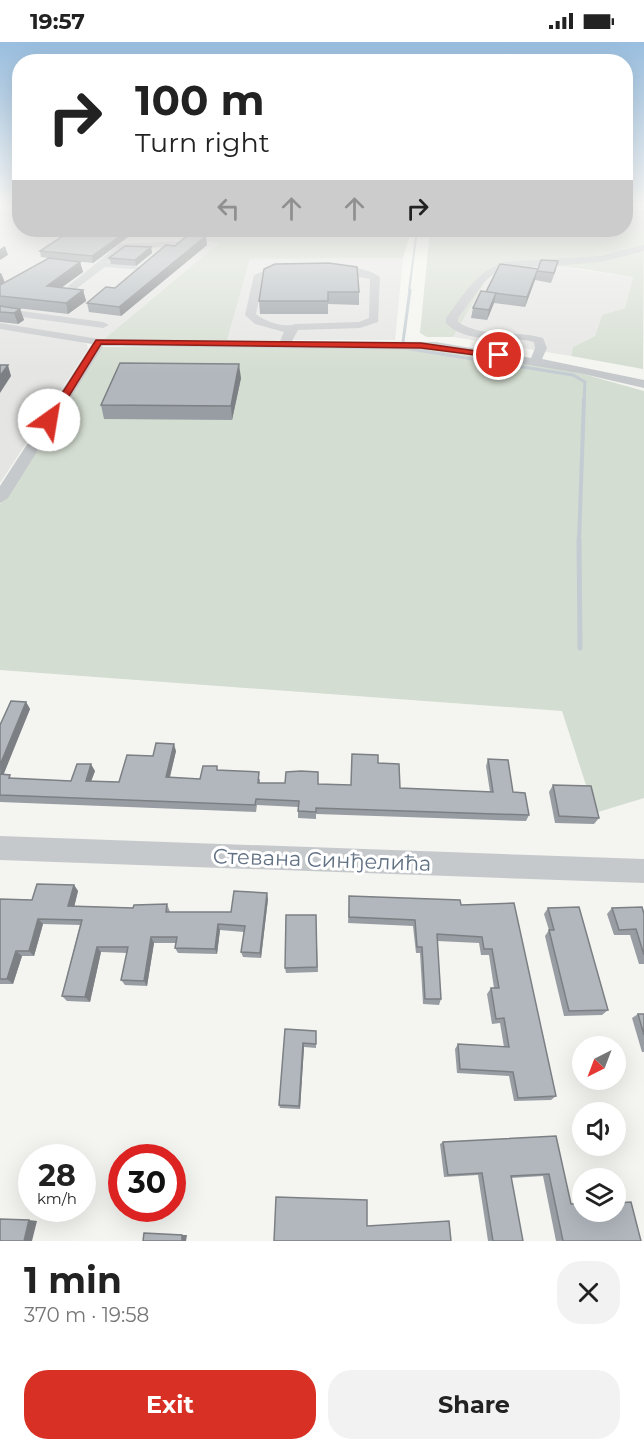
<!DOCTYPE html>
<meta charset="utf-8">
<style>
body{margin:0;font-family:Montserrat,sans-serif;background:#f2f2f2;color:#222;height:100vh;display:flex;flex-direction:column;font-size:22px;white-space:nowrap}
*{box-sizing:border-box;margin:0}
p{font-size:20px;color:#767676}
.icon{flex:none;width:33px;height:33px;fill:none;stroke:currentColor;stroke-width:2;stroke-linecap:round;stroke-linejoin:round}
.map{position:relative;height:1199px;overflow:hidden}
.drawer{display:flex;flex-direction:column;background:#fff;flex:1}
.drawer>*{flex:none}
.top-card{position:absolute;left:12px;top:12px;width:621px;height:183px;border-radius:24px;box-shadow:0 6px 24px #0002;background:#fff;color:#222;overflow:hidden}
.needle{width:39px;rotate:222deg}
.fabs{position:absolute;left:572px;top:994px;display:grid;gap:12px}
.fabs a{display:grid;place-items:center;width:54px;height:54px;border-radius:50%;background:#fff;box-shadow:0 6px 24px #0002;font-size:30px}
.speed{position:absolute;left:18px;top:1102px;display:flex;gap:12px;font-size:30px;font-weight:700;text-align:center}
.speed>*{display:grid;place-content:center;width:78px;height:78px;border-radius:50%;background:#fff;box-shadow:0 6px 24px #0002;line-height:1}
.speed small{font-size:15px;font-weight:400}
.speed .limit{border:9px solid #d22;background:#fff;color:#111}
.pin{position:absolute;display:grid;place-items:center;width:51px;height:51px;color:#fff;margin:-26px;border:3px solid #fff;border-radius:50%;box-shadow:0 2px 6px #0007}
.me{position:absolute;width:66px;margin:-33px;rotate:32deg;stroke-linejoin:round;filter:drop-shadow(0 0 4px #0008)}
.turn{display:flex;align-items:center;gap:21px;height:126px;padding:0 24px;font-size:27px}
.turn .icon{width:78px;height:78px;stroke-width:2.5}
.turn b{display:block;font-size:42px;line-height:51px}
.lanes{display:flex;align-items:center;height:57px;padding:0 24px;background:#0003;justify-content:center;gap:30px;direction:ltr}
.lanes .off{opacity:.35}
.round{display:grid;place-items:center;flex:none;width:63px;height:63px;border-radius:24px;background:#f2f2f2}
.headline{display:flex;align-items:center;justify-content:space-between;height:102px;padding:0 24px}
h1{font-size:36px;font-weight:700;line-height:45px}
.primary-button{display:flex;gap:12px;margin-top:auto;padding:12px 24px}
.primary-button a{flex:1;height:69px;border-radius:24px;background:#d93025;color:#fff;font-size:24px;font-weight:700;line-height:69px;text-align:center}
.primary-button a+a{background:#f2f2f2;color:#222}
.status{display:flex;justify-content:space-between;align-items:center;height:42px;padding:0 30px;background:#fff;direction:ltr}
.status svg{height:16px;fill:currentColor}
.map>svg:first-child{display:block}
.built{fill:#e5e6e4}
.green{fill:#d4ddd1}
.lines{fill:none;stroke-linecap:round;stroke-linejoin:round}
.stream-far3{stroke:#c3ccd2;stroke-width:2}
.stream-far2{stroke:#c3ccd2;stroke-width:3}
.stream-far1{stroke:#c3ccd2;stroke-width:4}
.stream{stroke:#c3ccd2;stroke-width:5}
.minor{fill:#c6c9cc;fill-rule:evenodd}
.rail-casing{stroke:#a5aab0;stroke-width:3}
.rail{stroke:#fff;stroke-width:2;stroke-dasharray:6;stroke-linecap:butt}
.wall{fill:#989da3}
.shaded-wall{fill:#7c8084}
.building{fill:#b1b7bd;stroke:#7c8084;stroke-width:1.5}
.route{fill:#d93025;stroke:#8d1f18;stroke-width:1.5}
.labels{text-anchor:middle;stroke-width:6;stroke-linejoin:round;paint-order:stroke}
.near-street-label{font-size:21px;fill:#617184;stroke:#fff}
</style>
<div class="status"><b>19:57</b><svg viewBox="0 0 49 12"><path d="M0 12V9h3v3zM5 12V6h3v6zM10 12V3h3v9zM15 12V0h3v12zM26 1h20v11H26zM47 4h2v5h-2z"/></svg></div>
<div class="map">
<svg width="644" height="1199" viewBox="0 0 644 1199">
<rect width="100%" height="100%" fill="#f4f5f0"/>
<!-- built -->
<g class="built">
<polygon points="0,167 19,170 20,188 132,188 220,200 103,298 0,281"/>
<polygon points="403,216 395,298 227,298 250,217"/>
<polygon points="542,222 633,235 625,266 602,273 595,294 573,305 571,314 453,295 490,232 509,225"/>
<polygon points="0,287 66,296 87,302 88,307 0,441"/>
</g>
<!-- green -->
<g class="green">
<path d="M 626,167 L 644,168 L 643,327 L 571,314 L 573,305 L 595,294 L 602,273 L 625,266 L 633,235 C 585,228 537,216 490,232 L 453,295 L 427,295 L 420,291 L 430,188 L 626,188 Z"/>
<polygon points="132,188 411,188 403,216 250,217 227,298 103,298 219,201"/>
<polygon points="93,305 431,305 569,328 644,349 644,756 595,771 562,669 0,628 0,462"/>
</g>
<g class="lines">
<!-- stream-far3 -->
<polyline class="stream-far3" points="409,249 417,188"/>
<!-- stream-far2 -->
<g class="stream-far2">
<polyline points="403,300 410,248"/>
<polyline points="410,307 573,333 585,340 584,359"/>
</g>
<!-- stream-far1 -->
<polyline class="stream-far1" points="579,499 584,357"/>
<!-- stream -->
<polyline class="stream" points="579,497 580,606"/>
<!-- minor -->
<g class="minor">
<polygon points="181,199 186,202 184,204 125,207 108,220 145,226 143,228 105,225 76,247 67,245 120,202"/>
<path d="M 644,203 L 644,209 L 601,220 L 499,228 L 485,239 L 458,276 L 458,280 C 481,296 516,288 543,296 L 547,306 L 542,317 L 644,338 L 644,346 L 579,331 L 436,308 L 103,304 L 8,456 L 0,461 L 0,444 L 92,302 L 0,287 L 0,281 L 99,297 L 280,299 L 284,290 L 255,282 L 245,273 L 254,233 C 266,228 281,222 292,229 L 263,237 L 256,272 C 266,280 284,286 296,282 L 359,280 L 369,276 L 370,237 L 327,229 C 339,221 369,226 380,235 L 378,280 L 360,286 L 298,288 L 292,299 L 436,300 L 531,316 L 535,306 L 534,300 C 506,292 468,304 446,281 L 446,276 C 463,254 477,228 505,220 L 601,214 Z"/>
<polygon points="0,266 103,280 109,283 103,286 0,272"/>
<polygon points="0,794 644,817 644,841 0,818"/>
</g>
<!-- rail casing -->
<g class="rail-casing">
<polyline id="rail" points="626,164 644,164"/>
</g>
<!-- rail -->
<use href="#rail" class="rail"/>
</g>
<!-- wall -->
<g class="wall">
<polygon points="126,190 128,195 93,221 63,218 80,220 83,230 61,246 83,248 86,259 68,272 0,264 20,267 24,278 18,282 0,280 0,231 1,231 5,241 48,216 41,215 40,209"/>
<polygon points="207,203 121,274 89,270 87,261 115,246 175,204"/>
<polygon points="151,205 152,211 136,224 111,222 109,216"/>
<polygon points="264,227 359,250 359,263 328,262 328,272 260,272 259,259"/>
<polygon points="538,227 556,228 551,241 535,238 525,265 494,261 487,278 471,276 473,266 486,250"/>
<polygon points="241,336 232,378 104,377 101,363"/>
<polygon points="26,660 30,667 3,732 12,736 71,739 95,729 91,739 119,740 153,714 176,709 170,735 200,737 218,729 260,737 260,741 351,743 378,721 400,746 490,750 486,724 488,717 529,773 526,779 316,772 316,777 298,776 298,765 257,763 256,770 0,760 0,683"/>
<polygon points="553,743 599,776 594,782 555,781 549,750"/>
<polygon points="74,843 78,849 74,864 133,866 167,862 170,870 231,870 268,857 261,916 243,915 241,910 244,890 220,888 217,912 178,911 175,906 176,901 154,901 147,944 125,943 121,938 127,911 101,910 90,960 67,959 62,954 80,883 43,882 34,914 22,914 13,942 0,942 0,857 32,858"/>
<polygon points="349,861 461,863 514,861 556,1054 551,1058 514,1059 509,1034 457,1031 455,1007 458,1002 504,1005 500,981 492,982 487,952 491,946 494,946 489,913 481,913 479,901 437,899 441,957 439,963 423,962 420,911 416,911 413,884 348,881"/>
<polygon points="548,866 608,968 602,973 564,974 545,894 549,888 544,872"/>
<polygon points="612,866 644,872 644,922 639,922 630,893 614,893 607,872"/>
<polygon points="316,873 318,930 286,931 285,926"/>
<polygon points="638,972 644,972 644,1010 642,1010 632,976"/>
<polygon points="285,987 316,989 316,1006 304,1005 300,1067 280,1066 279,1063"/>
<polygon points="556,1094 571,1162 641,1199 556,1199 543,1134 511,1136 523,1199 488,1199 478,1133 444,1135 440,1102 443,1100"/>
</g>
<!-- shaded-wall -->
<g class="shaded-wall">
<polygon points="126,190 128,195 93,221 92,214"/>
<polygon points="206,194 207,203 121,274 119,265"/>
<polygon points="5,204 8,213 0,218 0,207"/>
<polygon points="151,205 152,211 136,224 135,218"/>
<polygon points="80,220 83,230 50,254 47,244"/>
<polygon points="537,229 535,238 525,265 527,255"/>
<polygon points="1,231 5,241 0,244 0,232"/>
<polygon points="83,248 86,259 68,272 66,261"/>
<polygon points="496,251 494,261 487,278 489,268"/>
<polygon points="20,267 24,278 18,282 14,271"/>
<polygon points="239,322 241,336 232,378 231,364"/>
<polygon points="8,323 11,334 0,351 0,334"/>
<polygon points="26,660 30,667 1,739 0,723"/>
<polygon points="174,702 176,709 168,742 166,735"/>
<polygon points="91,722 95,729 89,745 86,739"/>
<polygon points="74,843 78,849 73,870 68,864"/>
<polygon points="267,851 268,857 261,916 260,911"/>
<polygon points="38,877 43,882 34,914 29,909"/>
<polygon points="218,882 220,888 217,912 215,907"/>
<polygon points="151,895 154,901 147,944 144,939"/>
<polygon points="97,905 101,910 90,960 85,955"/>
<polygon points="16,909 22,914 13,942 7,937"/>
<polygon points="303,1001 304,1005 300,1067 299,1064"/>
<polygon points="29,1178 37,1179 32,1199 24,1199"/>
<polygon points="182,1193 187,1193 186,1199 182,1199"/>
</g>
<!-- building -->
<g class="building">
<polygon points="72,188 102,188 126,190 92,214 40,209"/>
<polygon points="188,193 206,194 119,265 87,261 106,245 115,246 166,203 175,204"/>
<polygon points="125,204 151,205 135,218 109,216"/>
<polygon points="49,216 80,220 47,244 83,248 66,261 0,254 0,243"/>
<polygon points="541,218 558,219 554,231 537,229 527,255 486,250 500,222 538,227"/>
<polygon points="329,221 357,225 359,250 328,250 328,259 259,259 264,227 275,222"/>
<polygon points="481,249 496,251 489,268 473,266"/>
<polygon points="0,264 20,267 14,271 0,270"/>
<polygon points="120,321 239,322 231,364 101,363"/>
<polygon points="0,323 8,323 0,334"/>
<polygon points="11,659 26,660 0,723 0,683"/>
<polygon points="156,701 174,702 166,735 200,737 203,724 217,724 217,728 259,730 258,741 285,741 286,730 301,729 318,730 318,742 351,743 352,712 378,713 378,721 399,722 400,746 493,750 488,717 508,718 513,750 525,751 529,773 316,766 316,770 298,769 299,759 256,757 255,763 0,753 0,732 10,733 9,736 71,739 77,722 91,722 86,739 119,740 127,713 153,714"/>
<polygon points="553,743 591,744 599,776 559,774"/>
<polygon points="37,842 74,843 68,864 133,866 134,863 167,862 166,870 231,870 234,849 267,851 260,911 241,910 245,884 218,882 215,907 175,906 177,895 151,895 144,939 121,938 128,905 97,905 85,955 62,954 82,878 38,877 29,909 16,909 7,937 0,937 0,857 32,858"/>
<polygon points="349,854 460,858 461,863 514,861 556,1054 518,1056 513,1030 460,1027 458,1002 509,1005 504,976 496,977 491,946 499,946 492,907 484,907 482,895 437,892 441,957 425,957 422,905 417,905 415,878 349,875"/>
<polygon points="579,865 608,968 569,969 549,888 554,888 548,866"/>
<polygon points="642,865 644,872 644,913 636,887 619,888 612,866"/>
<polygon points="286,873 316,873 317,925 285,926"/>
<polygon points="638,972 644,972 644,993"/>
<polygon points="285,987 316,989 316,1002 303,1001 299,1064 279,1063"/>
<polygon points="556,1094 571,1162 582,1161 582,1170 615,1170 615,1161 631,1160 641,1199 563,1199 549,1132 511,1134 523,1199 493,1199 482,1131 448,1133 443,1100"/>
<polygon points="276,1155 367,1158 367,1184 449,1179 451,1199 274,1199"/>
<polygon points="0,1177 29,1178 24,1199 0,1199"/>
<polygon points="144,1191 182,1193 182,1199 143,1199"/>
</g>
<!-- sky -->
<linearGradient id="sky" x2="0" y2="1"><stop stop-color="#99bedf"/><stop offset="0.49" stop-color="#fafaf8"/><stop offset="1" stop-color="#fafaf8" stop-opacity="0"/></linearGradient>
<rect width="644" height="331" fill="url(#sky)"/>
<!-- route -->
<polygon class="route" points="96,298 421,301 504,313 499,316 421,306 101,302 53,380 46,380 45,378"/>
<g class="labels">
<!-- near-street labels -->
<g class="near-street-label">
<text transform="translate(322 818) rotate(2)" y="7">Стевана Синђелића</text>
</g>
</g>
</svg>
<div class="fabs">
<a><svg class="needle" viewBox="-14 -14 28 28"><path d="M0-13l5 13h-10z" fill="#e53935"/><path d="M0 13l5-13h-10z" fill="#767676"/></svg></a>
<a><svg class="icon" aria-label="sound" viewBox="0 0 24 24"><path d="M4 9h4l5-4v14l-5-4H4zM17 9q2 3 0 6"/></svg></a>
<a><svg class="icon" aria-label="layers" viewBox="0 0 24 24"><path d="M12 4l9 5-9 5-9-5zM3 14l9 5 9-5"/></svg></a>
</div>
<div class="speed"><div>28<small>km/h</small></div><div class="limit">30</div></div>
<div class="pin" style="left:499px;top:313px;background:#d93025"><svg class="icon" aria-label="arrive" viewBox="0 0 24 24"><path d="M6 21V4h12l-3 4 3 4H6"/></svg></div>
<svg class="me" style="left:49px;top:378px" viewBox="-20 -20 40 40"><circle r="19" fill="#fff"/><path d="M0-13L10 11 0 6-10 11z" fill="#d93025"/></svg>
<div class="top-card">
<div class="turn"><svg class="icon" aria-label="right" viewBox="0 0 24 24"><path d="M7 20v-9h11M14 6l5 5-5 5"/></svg><div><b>100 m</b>Turn right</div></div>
<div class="lanes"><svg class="icon off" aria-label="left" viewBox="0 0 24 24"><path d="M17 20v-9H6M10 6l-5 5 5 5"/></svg><svg class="icon off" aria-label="ahead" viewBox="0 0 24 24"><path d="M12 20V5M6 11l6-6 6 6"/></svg><svg class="icon off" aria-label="ahead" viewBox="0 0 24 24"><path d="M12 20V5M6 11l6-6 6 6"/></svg><svg class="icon" aria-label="right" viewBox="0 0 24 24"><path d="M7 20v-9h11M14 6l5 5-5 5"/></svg></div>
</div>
</div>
<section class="drawer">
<div class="headline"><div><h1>1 min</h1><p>370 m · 19:58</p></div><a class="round"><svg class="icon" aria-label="close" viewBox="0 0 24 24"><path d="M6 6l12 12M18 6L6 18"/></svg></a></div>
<div class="primary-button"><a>Exit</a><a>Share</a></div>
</section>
